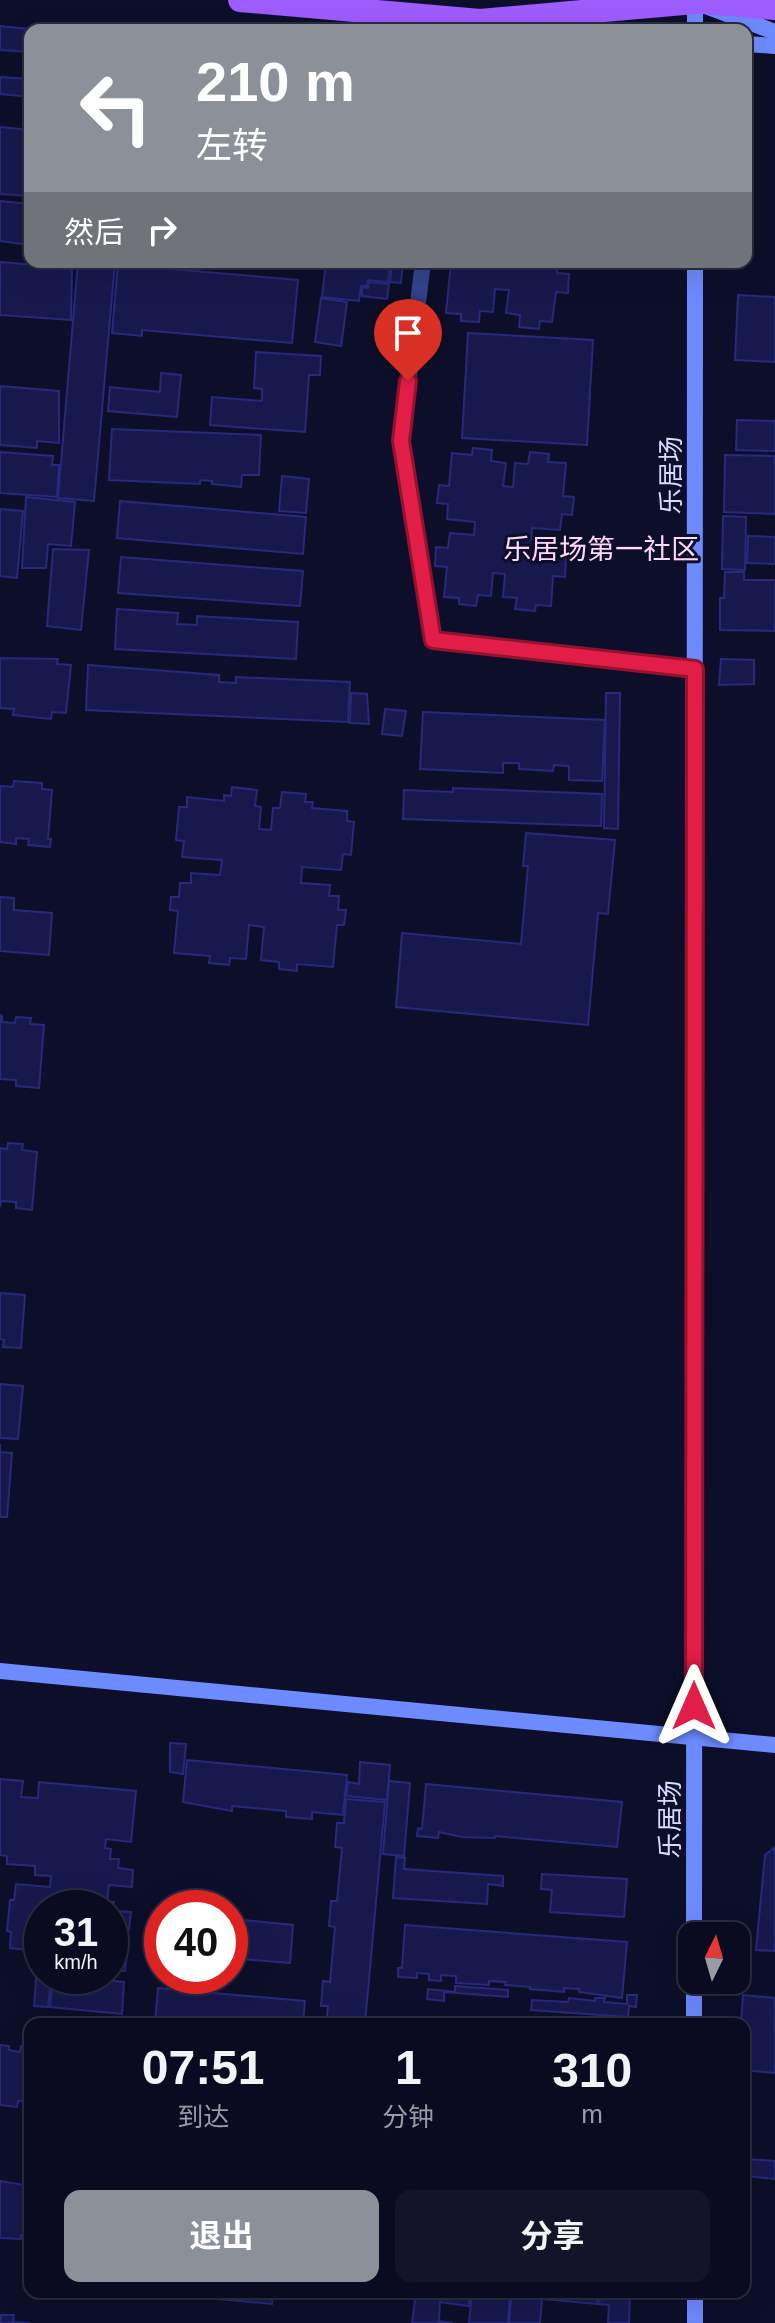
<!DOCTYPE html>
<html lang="zh">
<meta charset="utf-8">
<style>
body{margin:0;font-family:Helvetica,"Noto Sans SC",sans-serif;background:#131429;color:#f1f3f6;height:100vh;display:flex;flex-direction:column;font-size:30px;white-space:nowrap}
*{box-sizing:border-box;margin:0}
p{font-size:26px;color:#999ba5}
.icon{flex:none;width:44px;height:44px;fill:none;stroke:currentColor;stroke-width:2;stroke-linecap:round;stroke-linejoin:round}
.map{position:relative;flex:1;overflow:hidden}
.panel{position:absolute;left:24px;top:2018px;width:726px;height:280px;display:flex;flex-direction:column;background:#0a0b20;border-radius:16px;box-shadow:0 8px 32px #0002,0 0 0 2px #2a2b3e}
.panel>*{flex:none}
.guide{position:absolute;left:24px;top:24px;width:728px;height:244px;border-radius:16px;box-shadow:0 8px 32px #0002,0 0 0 2px #2a2b3e;background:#8c9099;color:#fff;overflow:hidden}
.needle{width:52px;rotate:5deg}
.tools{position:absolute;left:678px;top:1922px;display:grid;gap:16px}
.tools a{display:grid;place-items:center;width:72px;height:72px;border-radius:16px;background:#0a0b20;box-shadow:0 8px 32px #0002,0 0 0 2px #2a2b3e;font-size:40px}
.speed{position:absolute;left:24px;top:1890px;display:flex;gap:16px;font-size:40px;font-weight:700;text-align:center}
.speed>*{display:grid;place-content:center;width:104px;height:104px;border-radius:50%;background:#0a0b20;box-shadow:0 8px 32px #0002,0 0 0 2px #2a2b3e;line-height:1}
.speed small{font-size:20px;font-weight:400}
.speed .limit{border:12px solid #d22;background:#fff;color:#111}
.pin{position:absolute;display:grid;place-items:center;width:68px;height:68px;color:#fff;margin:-82px -34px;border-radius:50% 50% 50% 0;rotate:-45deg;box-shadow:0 0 8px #0007}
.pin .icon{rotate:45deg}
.me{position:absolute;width:88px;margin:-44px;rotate:0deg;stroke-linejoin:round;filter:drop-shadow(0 0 6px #0008)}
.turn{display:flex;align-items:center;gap:28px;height:168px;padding:0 40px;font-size:36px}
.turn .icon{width:104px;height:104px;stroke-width:2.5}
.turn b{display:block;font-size:56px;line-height:68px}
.then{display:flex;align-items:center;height:76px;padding:0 40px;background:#0003;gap:16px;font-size:30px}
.eta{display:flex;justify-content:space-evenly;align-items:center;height:136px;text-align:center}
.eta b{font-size:48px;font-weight:700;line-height:56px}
.cta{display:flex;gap:16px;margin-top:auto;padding:16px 40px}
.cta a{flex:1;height:92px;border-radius:16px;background:#8c9099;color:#fff;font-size:32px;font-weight:700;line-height:92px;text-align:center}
.cta a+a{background:#131429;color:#f1f3f6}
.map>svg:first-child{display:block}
.building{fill:#17194d;stroke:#27297b;stroke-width:2}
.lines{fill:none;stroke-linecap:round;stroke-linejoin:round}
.street{stroke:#34448d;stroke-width:16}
.secondary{stroke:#6d8aff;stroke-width:16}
.primary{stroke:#9e5dff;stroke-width:24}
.route-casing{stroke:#92132f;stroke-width:20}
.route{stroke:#e11d48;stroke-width:14}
.labels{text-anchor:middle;stroke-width:6;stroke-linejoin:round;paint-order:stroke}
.street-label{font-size:26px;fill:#d6daff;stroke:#0d0f2a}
.neighbourhood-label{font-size:28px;fill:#ffd8fa;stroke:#0d0f2a}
</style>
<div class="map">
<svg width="775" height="2323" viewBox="0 0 775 2323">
<rect width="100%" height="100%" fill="#0d0f2a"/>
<!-- building -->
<g class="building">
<polygon points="0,26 40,30 30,30 30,52 0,50"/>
<polygon points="0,77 30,79 30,97 0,94"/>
<polygon points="0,127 30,130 30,196 0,194"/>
<polygon points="0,201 30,204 30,245 0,241"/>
<polygon points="0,262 72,268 71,320 0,315"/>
<polygon points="78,262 115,262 94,501 58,498"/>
<polygon points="118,262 148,262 148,267 298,280 292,343 142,330 142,336 112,333"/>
<polygon points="326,262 390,262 388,282 368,280 367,286 361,286 359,301 322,297"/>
<polygon points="392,262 403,262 401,283 390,282"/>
<polygon points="451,262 558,262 557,273 569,274 568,293 556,292 552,322 540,321 539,329 519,327 520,315 506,313 509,290 495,289 493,312 480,311 479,322 461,321 461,314 446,313"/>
<polygon points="369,282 389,284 387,299 362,296 362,287 368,288"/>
<polygon points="738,295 775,297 775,362 735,360"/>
<polygon points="321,298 347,302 341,346 315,342"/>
<polygon points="468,333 593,340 587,445 462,438"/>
<polygon points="256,352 321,356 320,375 309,375 305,432 210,425 212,397 262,401 262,389 254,388"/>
<polygon points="161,373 181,375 177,417 108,411 110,387 160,392"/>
<polygon points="0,386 59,391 59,443 37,441 37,448 0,445"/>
<polygon points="737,420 775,421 775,451 736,450"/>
<polygon points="112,429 261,435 259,475 242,475 241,487 212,484 212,481 200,480 200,484 109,480"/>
<polygon points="473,448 492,450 491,461 506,463 503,486 513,487 515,463 528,464 530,452 549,454 548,462 566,463 563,496 574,497 572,515 562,514 560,530 532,528 531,540 556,542 555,557 566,559 565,577 553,576 551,606 536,605 535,611 515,609 517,598 503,597 505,574 493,573 491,596 478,595 476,606 459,604 459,598 444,597 447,567 435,566 436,547 448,548 450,533 474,535 475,522 447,519 448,504 437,503 439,485 449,486 452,453 472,455"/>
<polygon points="0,452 53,456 52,465 59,465 57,497 0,493"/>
<polygon points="725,455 775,456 775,514 724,512"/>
<polygon points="282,476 309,479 306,513 279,511"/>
<polygon points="26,497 75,502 71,546 48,544 46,568 22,568"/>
<polygon points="120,501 306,517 303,554 117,538"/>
<polygon points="0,509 23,511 17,578 0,576"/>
<polygon points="723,516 746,517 745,570 722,569"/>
<polygon points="748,536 775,537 775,564 747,563"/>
<polygon points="53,549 89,550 81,630 47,626"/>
<polygon points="121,557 303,571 300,606 118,593"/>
<polygon points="725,572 744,572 744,580 775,580 775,631 720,630 720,598 724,598"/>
<polygon points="117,609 178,613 177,624 197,625 197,616 298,622 296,659 115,649"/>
<polygon points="0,658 58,659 57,664 71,665 66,713 52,712 51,719 13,715 14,709 0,708"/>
<polygon points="721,659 754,660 754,684 719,685"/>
<polygon points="88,665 219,675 219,682 236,683 236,677 350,682 348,722 86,710"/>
<polygon points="351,693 367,694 369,724 350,723"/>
<polygon points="606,693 620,693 618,829 604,828"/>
<polygon points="385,709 406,711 402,736 382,734"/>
<polygon points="423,712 605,720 602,781 569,780 569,766 554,765 553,771 519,769 519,763 503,763 503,773 420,769"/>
<polygon points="14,781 42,783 42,789 52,790 48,839 51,839 50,847 28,845 29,839 16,838 16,844 0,842 0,786 13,787"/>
<polygon points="232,787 257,790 255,806 261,807 259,829 271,830 273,808 280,808 282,792 306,794 305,802 313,802 312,808 347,811 347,821 354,822 351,855 343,854 341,870 302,867 301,883 330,885 329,896 339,896 338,910 346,910 344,925 337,925 333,967 297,964 297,971 279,969 279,962 261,960 264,927 249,925 246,959 230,958 229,965 209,963 210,956 174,953 178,911 170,910 171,897 179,897 180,883 191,883 191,873 220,875 222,860 182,857 184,841 176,840 179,807 187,807 187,797 224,801 224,795 231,796"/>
<polygon points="453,788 602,794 601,826 403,819 404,790 453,792"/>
<polygon points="526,833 615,840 608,914 598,913 588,1025 396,1007 402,933 521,944 528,866 523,866"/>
<polygon points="0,897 14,898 14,910 52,913 49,955 0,951"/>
<polygon points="0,1015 2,1016 2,1022 15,1023 16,1017 31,1018 30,1024 44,1025 39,1088 16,1086 16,1080 0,1079"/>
<polygon points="8,1143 23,1144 22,1150 37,1152 32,1210 16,1208 16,1202 1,1201 0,1207 0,1148 7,1149"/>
<polygon points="0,1293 25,1295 21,1348 3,1347 4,1340 0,1339"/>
<polygon points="0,1384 23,1386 18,1439 0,1438"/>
<polygon points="0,1444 0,1452 12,1453 7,1517 0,1517"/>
<polygon points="170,1743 186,1744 183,1774 170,1772"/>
<polygon points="187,1760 347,1775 343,1815 312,1812 312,1819 286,1817 286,1811 232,1806 232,1811 183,1802"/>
<polygon points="360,1762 390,1765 387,1800 346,1796 348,1782 359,1784"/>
<polygon points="0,1779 23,1781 21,1797 38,1798 39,1782 136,1791 131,1842 106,1839 105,1848 111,1849 110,1859 119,1859 118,1868 133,1870 132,1887 109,1885 107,1902 114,1902 113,1911 131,1912 129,1930 110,1928 110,1908 42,1908 42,1961 38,1961 38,1951 10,1948 11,1932 7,1931 10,1900 14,1900 16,1884 50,1887 51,1876 35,1875 35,1866 7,1864 7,1856 0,1855"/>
<polygon points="389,1781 410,1783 404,1856 383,1854"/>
<polygon points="426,1784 622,1802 617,1847 495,1836 495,1838 462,1837 439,1832 438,1838 417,1836 418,1828 422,1829"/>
<polygon points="346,1799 385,1802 365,2024 326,2024 328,2006 321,2006 323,1981 330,1982 335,1927 329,1926 331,1901 337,1901 342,1848 335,1847 337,1823 344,1823"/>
<polygon points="775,1847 775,1951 756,1950 765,1855"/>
<polygon points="396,1857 405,1858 404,1869 503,1876 503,1886 488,1884 487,1904 393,1898"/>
<polygon points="542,1874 627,1879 624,1917 550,1912 552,1890 541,1889"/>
<polygon points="244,1920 293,1925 290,1963 241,1959"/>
<polygon points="405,1925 627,1942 622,1998 579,1992 579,1989 564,1988 564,1992 530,1989 530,1987 505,1985 506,1982 489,1981 489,1985 456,1983 456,1976 441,1975 441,1981 429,1980 429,1974 417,1973 417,1978 398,1977 398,1968 402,1968"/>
<polygon points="110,1945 111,1952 127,1954 125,1971 115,1970 114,1981 124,1982 122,2014 50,2007 53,1979 45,1978 45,1976 110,1976"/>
<polygon points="37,1967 42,1967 43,1980 51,1980 48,2007 34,2006"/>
<polygon points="455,1986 508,1990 508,1997 444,1992 444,2001 427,1999 428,1989 455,1992"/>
<polygon points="158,1988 305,2001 303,2024 155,2024"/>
<polygon points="627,1995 637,1995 636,2007 629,2006 628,2017 531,2010 532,2000 568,2002 569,1998 595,2001 595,1998 605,1998 604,2002 627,2004"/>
<polygon points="743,1995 775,1998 775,2073 744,2070 744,2024 741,2024"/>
<polygon points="0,2045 9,2046 9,2050 20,2052 21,2046 30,2046 30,2108 30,2102 18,2101 17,2107 0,2105"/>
<polygon points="748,2159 775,2161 775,2179 746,2176"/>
<polygon points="0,2181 30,2186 30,2236 21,2235 21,2239 0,2238"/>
<polygon points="140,2292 273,2292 272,2304"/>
<polygon points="416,2292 470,2292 469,2306 440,2302 439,2321 453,2323 412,2323"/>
<polygon points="472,2292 510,2292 508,2323 469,2323"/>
<polygon points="512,2292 598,2292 597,2304 542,2299 540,2323 509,2323"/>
<polygon points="600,2292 630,2292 629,2323 608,2323 609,2305 599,2304"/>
<polygon points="1,2315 14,2315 13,2322 30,2323 0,2323"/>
</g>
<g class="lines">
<!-- street -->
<polyline class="street" points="423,262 401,441 433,640 695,669"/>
<!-- secondary -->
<g class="secondary">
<polyline points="529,25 587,30"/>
<polyline points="695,30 695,2 775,32"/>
<polyline points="746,44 775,46"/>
<polyline points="0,1671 775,1745"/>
<polyline points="694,1936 695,262"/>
<polyline points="694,1980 694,2024"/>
<polyline points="695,2292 695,2323"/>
</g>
<!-- primary -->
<g class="primary">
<polyline points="240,0 480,21 695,2"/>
<polyline points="680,0 775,8"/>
</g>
</g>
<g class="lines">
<!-- route casing -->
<g class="route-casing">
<polyline id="route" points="408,381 401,441 433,640 695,669 694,1706"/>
</g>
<!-- route -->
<use href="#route" class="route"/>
</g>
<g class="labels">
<!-- street labels -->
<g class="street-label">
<text transform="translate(671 475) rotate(-90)" y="9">乐居场</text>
<text transform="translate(670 1819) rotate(-90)" y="9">乐居场</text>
</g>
<!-- neighbourhood labels -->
<g class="neighbourhood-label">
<text x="601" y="559">乐居场第一社区</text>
</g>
</g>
</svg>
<div class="tools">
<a><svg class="needle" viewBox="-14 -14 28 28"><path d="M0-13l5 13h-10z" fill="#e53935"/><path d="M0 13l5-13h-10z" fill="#999ba5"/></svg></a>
</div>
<div class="speed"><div>31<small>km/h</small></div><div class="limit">40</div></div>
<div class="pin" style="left:408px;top:381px;background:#d93025"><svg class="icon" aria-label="arrive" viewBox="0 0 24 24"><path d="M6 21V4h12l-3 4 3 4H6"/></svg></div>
<svg class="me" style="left:694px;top:1706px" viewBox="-20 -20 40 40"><path d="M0-17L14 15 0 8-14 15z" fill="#e11d48" stroke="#fff" stroke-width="4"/></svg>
<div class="guide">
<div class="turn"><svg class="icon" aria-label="left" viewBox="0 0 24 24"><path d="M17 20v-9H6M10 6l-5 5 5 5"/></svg><div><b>210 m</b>左转</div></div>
<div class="then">然后<svg class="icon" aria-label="right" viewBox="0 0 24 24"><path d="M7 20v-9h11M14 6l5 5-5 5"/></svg></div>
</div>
<section class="panel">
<div class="eta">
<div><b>07:51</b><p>到达</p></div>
<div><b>1</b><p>分钟</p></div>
<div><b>310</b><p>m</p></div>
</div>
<div class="cta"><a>退出</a><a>分享</a></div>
</section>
</div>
